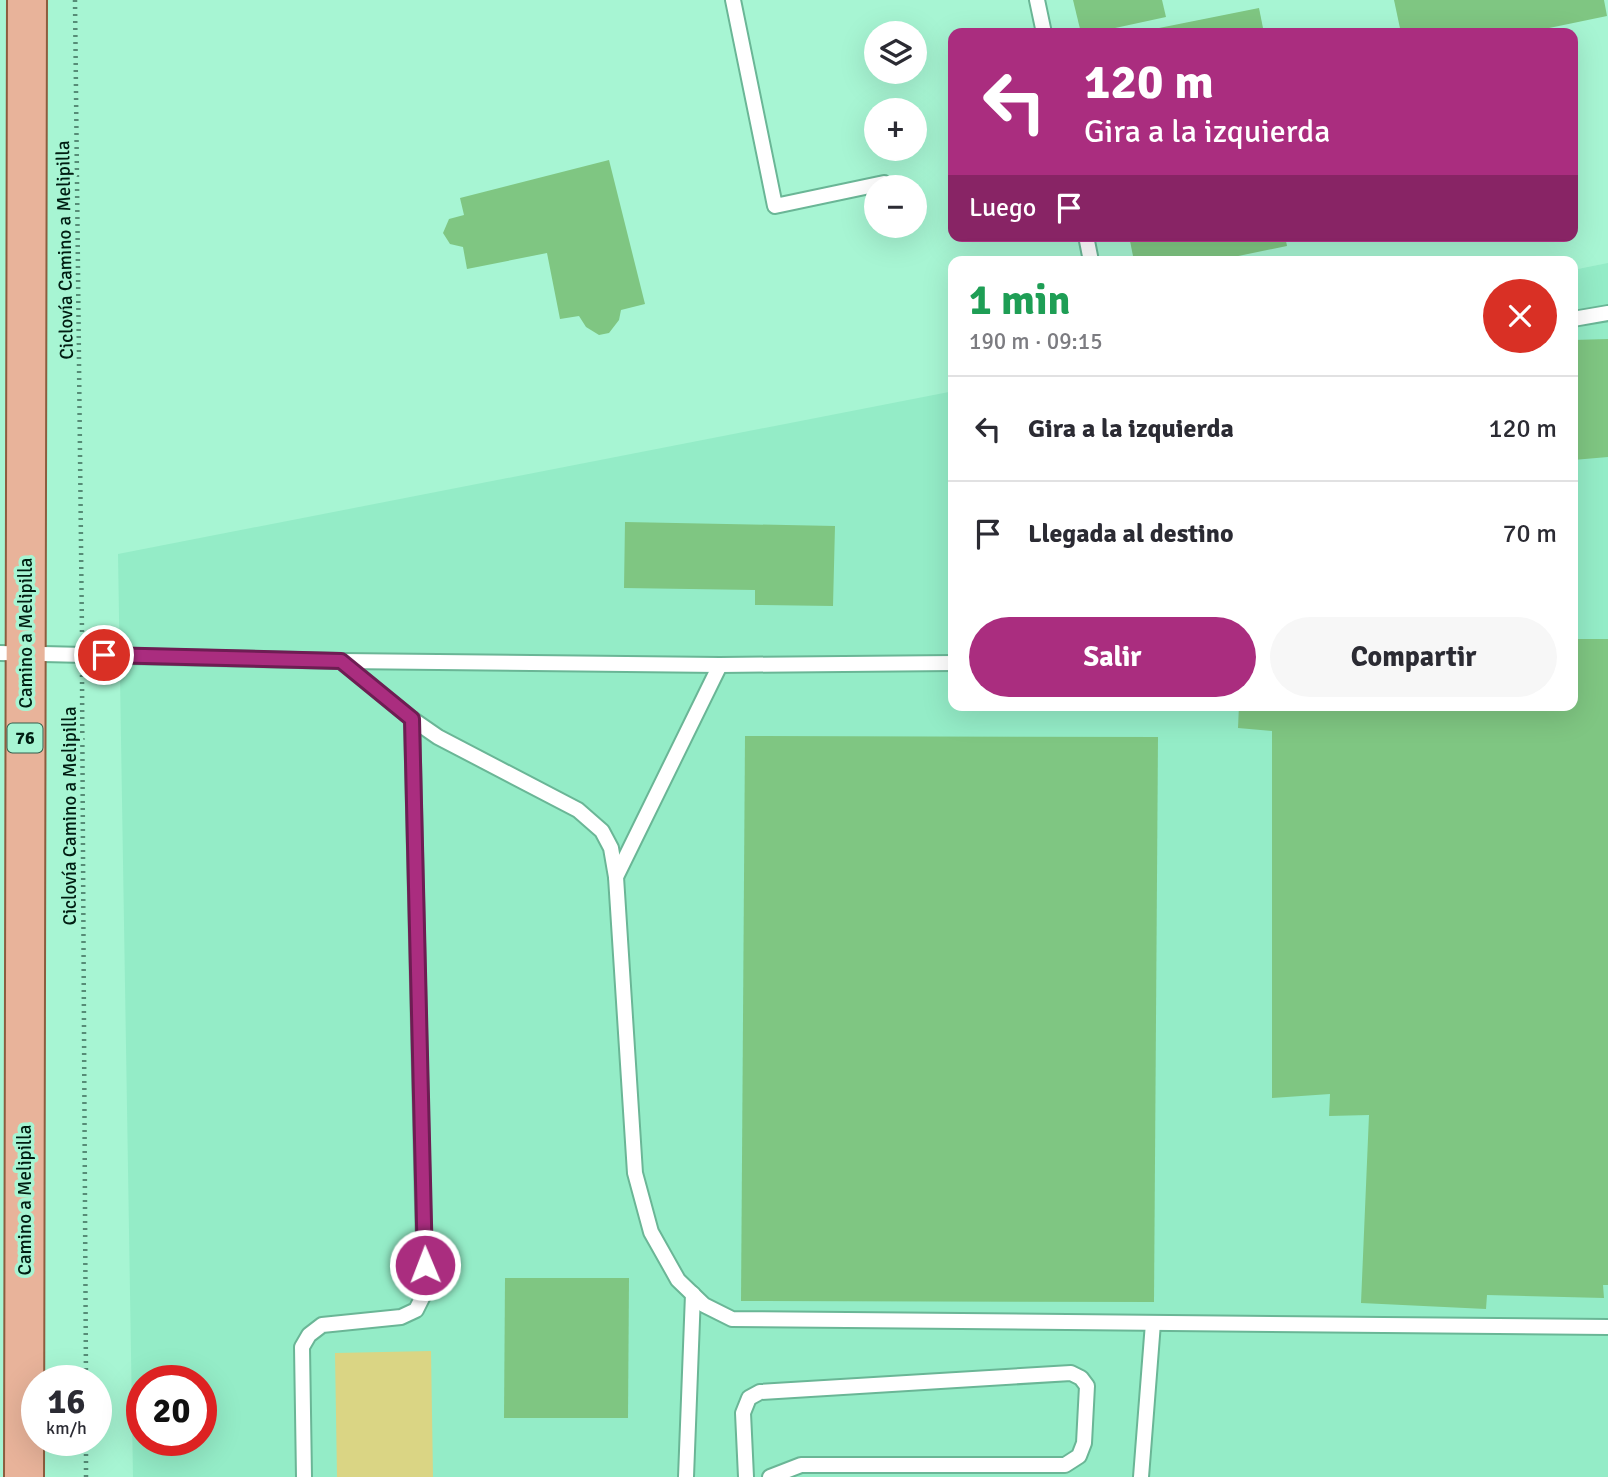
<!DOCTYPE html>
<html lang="es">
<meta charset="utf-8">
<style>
body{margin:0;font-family:Signika,sans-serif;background:#f7f7f7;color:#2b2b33;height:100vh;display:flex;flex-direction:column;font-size:26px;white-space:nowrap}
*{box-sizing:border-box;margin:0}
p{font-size:23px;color:#7c7c81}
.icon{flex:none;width:38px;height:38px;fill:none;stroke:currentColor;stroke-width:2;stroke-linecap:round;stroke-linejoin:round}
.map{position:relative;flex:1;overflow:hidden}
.drawer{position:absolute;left:948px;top:256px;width:630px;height:455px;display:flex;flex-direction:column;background:#fff;border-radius:14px;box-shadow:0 7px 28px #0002}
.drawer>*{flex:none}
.banner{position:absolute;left:948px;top:28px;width:630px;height:214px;border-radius:14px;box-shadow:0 7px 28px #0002;background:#aa2d7f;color:#fff;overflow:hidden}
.fabs{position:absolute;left:864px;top:21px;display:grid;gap:14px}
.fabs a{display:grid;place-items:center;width:63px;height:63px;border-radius:50%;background:#fff;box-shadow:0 7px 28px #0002;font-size:35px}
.speed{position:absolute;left:21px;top:1365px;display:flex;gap:14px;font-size:35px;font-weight:700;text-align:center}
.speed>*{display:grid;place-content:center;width:91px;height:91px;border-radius:50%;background:#fff;box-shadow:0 7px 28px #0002;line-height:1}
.speed small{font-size:18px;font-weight:400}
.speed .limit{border:10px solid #d22;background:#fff;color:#111}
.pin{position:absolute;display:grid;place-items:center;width:60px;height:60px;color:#fff;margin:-30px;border:4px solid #fff;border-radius:50%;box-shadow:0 2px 7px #0007}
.me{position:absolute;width:77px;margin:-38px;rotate:359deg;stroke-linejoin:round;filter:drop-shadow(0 0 5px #0008)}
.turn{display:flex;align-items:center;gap:24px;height:147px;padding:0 21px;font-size:32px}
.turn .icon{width:91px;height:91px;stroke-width:2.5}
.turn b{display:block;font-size:49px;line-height:60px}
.then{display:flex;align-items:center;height:66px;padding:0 21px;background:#0003;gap:14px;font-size:26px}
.round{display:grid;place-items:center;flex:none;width:74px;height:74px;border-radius:37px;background:#f7f7f7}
.overview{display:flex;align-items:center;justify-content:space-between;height:119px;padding:0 21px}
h1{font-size:42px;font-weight:800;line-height:52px;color:#1e9e55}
.cta{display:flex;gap:14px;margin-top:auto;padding:14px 21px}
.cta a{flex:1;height:80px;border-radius:42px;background:#aa2d7f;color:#fff;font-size:28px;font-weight:800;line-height:80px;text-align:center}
.cta a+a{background:#f7f7f7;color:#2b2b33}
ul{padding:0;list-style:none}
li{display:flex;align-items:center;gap:21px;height:105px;padding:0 21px;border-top:2px solid #e1e1e2}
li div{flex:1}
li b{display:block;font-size:26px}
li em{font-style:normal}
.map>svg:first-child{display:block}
.built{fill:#94ecc7;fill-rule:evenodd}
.green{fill:#dad584}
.building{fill:#7fc682}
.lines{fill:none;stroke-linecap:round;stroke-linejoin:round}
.service-casing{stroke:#6ab696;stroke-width:18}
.primary-casing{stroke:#8c5d3e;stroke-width:42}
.path{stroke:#568c76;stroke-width:4.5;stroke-dasharray:2 5;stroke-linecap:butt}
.service{stroke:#fff;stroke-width:14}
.primary{stroke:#e8b39a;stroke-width:38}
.route-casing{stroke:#6e1d53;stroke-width:18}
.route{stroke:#aa2d7f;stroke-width:12}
.labels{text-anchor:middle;stroke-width:7;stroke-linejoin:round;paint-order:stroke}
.shield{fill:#a7f5d3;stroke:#325e4c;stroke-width:2}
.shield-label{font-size:18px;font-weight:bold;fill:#001d12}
.street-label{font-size:19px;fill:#001d12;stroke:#a7f5d3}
</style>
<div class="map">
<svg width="1608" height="1477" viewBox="0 0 1608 1477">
<rect width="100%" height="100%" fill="#a7f5d3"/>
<!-- built -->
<path class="built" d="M 1608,263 L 1608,1477 L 133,1477 L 118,554 L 954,391 L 954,705 L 1573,705 L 1573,270 ZM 142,1381 L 201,1381 L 201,1440 L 142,1440 Z"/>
<!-- green -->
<polygon class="green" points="431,1351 433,1477 337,1477 335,1353"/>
<!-- building -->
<g class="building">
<polygon points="1073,0 1162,0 1166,17 1092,33 1081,33"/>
<polygon points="1394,0 1604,0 1607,16 1525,33 1401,33"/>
<polygon points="1259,8 1264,33 1139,33 1139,32"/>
<polygon points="609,160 645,304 621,310 619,320 609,333 599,335 586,327 579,316 560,319 547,253 467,269 463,247 450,244 443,233 449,219 464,215 460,198"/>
<polygon points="1129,236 1285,236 1287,246 1214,261 1134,261"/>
<polygon points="1608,339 1608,457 1573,460 1573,340"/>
<polygon points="625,522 835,526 833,606 755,605 755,590 624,588"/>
<polygon points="1573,639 1608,639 1608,1285 1603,1285 1604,1298 1487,1295 1486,1309 1361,1303 1369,1115 1329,1116 1330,1094 1272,1098 1272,731 1238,728 1239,705 1573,705"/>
<polygon points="745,736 1158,737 1154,1302 741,1301"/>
<polygon points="505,1278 629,1278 628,1418 504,1418"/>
</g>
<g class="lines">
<!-- service casing -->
<g class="service-casing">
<g id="service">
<polyline points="733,0 775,206 884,183"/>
<polyline points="1037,0 1044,33"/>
<polyline points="1086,236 1091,261"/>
<polyline points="1573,319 1608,313"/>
<polyline points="0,653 341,661 412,719 438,737 578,810 602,831 611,848 616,877 635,1173 651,1232 678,1280 704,1305 732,1319 1608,1327"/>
<polyline points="341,661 720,665 954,663"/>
<polyline points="616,877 720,665"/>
<polyline points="304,1477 302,1347 309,1335 322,1325 401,1317 416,1310 425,1292 412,719"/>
<polyline points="686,1477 693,1294"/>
<polyline points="746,1477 743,1413 749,1398 760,1392 1071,1373 1081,1378 1087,1386 1084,1443 1079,1456 1065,1465 801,1465 770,1477"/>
<polyline points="1141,1477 1153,1323"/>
</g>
</g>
<!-- primary casing -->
<g class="primary-casing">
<polyline id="primary" points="24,1477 27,0"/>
</g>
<!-- path -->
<g class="path">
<polyline points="75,0 82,634"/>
<polyline points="82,675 86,1381"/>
<polyline points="86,1440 86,1477"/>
</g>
<!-- service -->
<use href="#service" class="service"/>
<!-- primary -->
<use href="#primary" class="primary"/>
</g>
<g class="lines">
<!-- route casing -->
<g class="route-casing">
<polyline id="route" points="104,655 341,661 412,719 425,1265"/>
</g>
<!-- route -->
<use href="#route" class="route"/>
</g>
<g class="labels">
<!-- shield labels -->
<rect class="shield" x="7.5" y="723.5" width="35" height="29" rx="5"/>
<g class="shield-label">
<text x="25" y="744">76</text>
</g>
<!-- street labels -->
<g class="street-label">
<text transform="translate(64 250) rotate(-91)" y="7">Ciclovía Camino a Melipilla</text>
<text transform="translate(25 633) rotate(-90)" y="7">Camino a Melipilla</text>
<text transform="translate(69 816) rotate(-90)" y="7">Ciclovía Camino a Melipilla</text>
<text transform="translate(24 1200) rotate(-90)" y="7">Camino a Melipilla</text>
</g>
</g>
</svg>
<div class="fabs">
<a><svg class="icon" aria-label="layers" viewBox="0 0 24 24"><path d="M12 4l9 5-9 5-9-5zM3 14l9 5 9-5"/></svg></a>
<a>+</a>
<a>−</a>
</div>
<div class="speed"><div>16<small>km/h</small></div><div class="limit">20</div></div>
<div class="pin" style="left:104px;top:655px;background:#d93025"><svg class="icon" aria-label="arrive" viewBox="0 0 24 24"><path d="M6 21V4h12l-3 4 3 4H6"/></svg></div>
<svg class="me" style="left:425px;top:1265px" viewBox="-20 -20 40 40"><circle r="17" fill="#aa2d7f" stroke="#fff" stroke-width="3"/><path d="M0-11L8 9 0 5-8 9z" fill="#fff"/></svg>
<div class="banner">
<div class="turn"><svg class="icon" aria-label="left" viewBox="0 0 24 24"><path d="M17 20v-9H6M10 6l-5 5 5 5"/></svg><div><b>120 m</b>Gira a la izquierda</div></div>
<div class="then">Luego<svg class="icon" aria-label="arrive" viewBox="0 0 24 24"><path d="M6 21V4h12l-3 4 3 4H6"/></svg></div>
</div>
<section class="drawer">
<div class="overview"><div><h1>1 min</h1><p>190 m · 09:15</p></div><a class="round" style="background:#d93025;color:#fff"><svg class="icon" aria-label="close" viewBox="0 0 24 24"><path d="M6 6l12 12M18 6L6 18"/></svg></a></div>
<ul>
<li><svg class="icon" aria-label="left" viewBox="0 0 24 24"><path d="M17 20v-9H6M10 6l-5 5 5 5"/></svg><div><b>Gira a la izquierda</b></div><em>120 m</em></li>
<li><svg class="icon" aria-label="arrive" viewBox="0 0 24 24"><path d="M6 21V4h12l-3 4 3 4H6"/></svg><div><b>Llegada al destino</b></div><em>70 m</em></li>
</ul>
<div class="cta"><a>Salir</a><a>Compartir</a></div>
</section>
</div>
